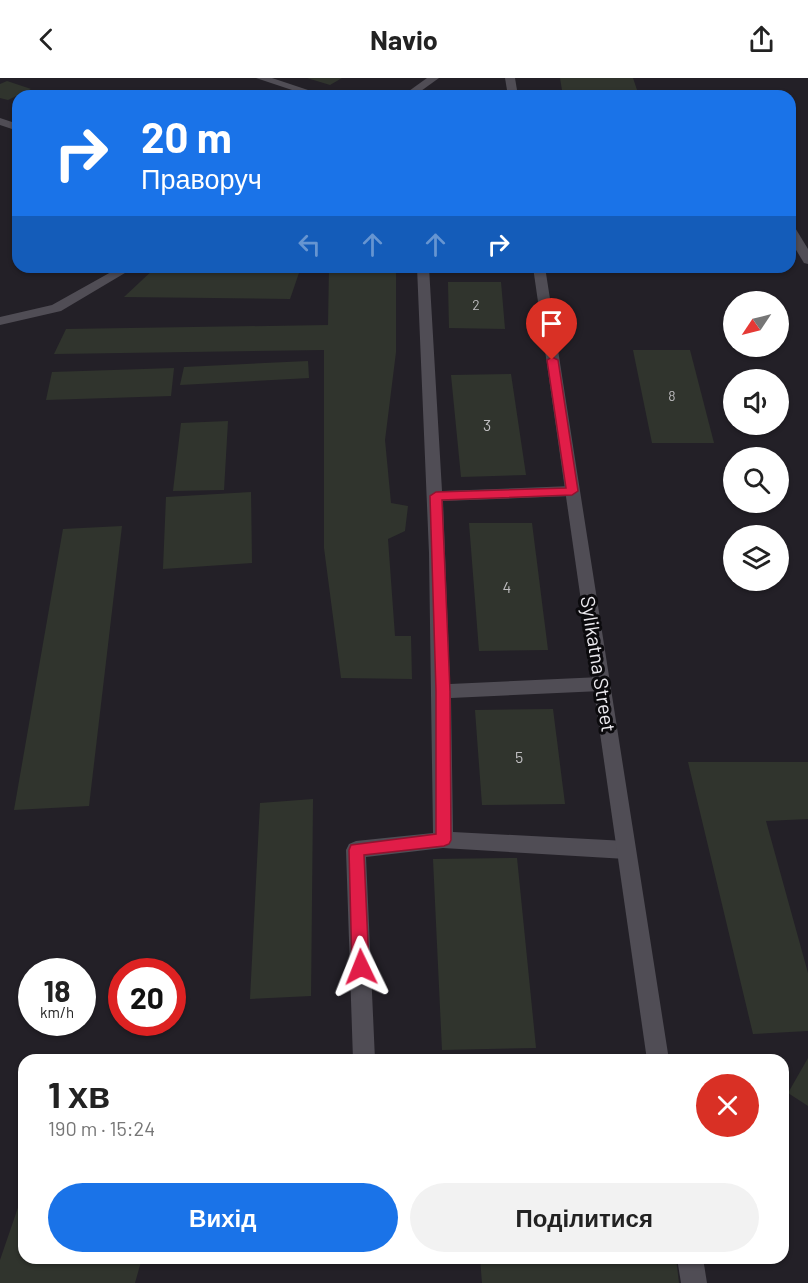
<!DOCTYPE html>
<html lang="uk">
<meta charset="utf-8">
<style>
body{margin:0;font-family:Barlow,sans-serif;background:#f2f2f2;color:#222;height:100vh;display:flex;flex-direction:column;font-size:22px;white-space:nowrap}
*{box-sizing:border-box;margin:0}
p{font-size:20px;color:#767676}
.icon{flex:none;width:33px;height:33px;fill:none;stroke:currentColor;stroke-width:2;stroke-linecap:round;stroke-linejoin:round}
.map{position:relative;flex:1;overflow:hidden}
.panel{position:absolute;left:18px;top:976px;width:771px;height:210px;display:flex;flex-direction:column;background:#fff;border-radius:18px;box-shadow:0 2px 4px #0004}
.panel>*{flex:none}
.banner{position:absolute;left:12px;top:12px;width:784px;height:183px;border-radius:18px;box-shadow:0 2px 4px #0004;background:#1a73e8;color:#fff;overflow:hidden}
.needle{width:39px;rotate:235deg}
.buttons{position:absolute;left:723px;top:213px;display:grid;gap:12px}
.buttons a{display:grid;place-items:center;width:66px;height:66px;border-radius:50%;background:#fff;box-shadow:0 2px 4px #0004;font-size:30px}
.speed{position:absolute;left:18px;top:880px;display:flex;gap:12px;font-size:30px;font-weight:700;text-align:center}
.speed>*{display:grid;place-content:center;width:78px;height:78px;border-radius:50%;background:#fff;box-shadow:0 2px 4px #0004;line-height:1}
.speed small{font-size:15px;font-weight:400}
.speed .limit{border:9px solid #d22;background:#fff;color:#111}
.pin{position:absolute;display:grid;place-items:center;width:51px;height:51px;color:#fff;margin:-62px -26px;border-radius:50% 50% 50% 0;rotate:-45deg;box-shadow:0 0 6px #0007}
.pin .icon{rotate:45deg}
.me{position:absolute;width:66px;margin:-33px;rotate:358deg;stroke-linejoin:round;filter:drop-shadow(0 0 4px #0008)}
.turn{display:flex;align-items:center;gap:21px;height:126px;padding:0 30px;font-size:27px}
.turn .icon{width:78px;height:78px;stroke-width:2.5}
.turn b{display:block;font-size:42px;line-height:51px}
.lanes{display:flex;align-items:center;height:57px;padding:0 30px;background:#0003;justify-content:center;gap:30px;direction:ltr}
.lanes .off{opacity:.35}
.round{display:grid;place-items:center;flex:none;width:63px;height:63px;border-radius:32px;background:#f2f2f2}
.head{display:flex;align-items:center;justify-content:space-between;height:102px;padding:0 30px}
h1{font-size:36px;font-weight:700;line-height:45px}
.action{display:flex;gap:12px;margin-top:auto;padding:12px 30px}
.action a{flex:1;height:69px;border-radius:36px;background:#1a73e8;color:#fff;font-size:24px;font-weight:700;line-height:69px;text-align:center}
.action a+a{background:#f2f2f2;color:#222}
header{display:flex;justify-content:space-between;align-items:center;height:78px;padding:0 30px;background:#fff;font-size:27px;font-weight:700}
.map>svg:first-child{display:block}
.building{fill:#30342d}
.lines{fill:none;stroke-linecap:round;stroke-linejoin:round}
.service{fill:#504d55;fill-rule:evenodd}
.minor{fill:#504d55;fill-rule:evenodd}
.route{fill:#e11d48;stroke:#92132f;stroke-width:1.5}
.labels{text-anchor:middle;stroke-width:6;stroke-linejoin:round;paint-order:stroke}
.far-number-label{font-size:14px;fill:#bebdbf}
.number-label{font-size:16px;fill:#bebdbf}
.street-label{font-size:20px;fill:#edebf0;stroke:#0b0a0d}
</style>
<header><svg class="icon" aria-label="back" viewBox="0 0 24 24"><path d="M15 5l-7 7 7 7"/></svg>Navio<svg class="icon" aria-label="share" viewBox="0 0 24 24"><path d="M12 15V3M7 8l5-5 5 5M5 13v7h14v-7"/></svg></header>
<div class="map">
<svg width="808" height="1205" viewBox="0 0 808 1205">
<rect width="100%" height="100%" fill="#232027"/>
<!-- building -->
<g class="building">
<polygon points="307,0 342,0 330,7"/>
<polygon points="560,0 633,0 639,18 563,18"/>
<polygon points="7,3 31,11 8,22 0,20 0,6"/>
<polygon points="156,189 301,189 290,221 124,219"/>
<polygon points="329,189 396,189 396,274 385,362 391,425 408,428 405,453 388,461 395,558 411,558 412,601 341,600 324,470 324,272 54,276 66,251 328,247"/>
<polygon points="448,204 501,204 505,251 449,250"/>
<polygon points="633,272 690,272 714,365 652,365"/>
<polygon points="308,283 309,300 180,307 184,289"/>
<polygon points="174,290 171,318 46,322 52,294"/>
<polygon points="511,296 526,397 461,399 451,297"/>
<polygon points="228,343 224,412 173,413 181,345"/>
<polygon points="251,414 252,485 163,491 166,419"/>
<polygon points="469,445 532,445 548,572 479,573"/>
<polygon points="122,448 89,728 14,732 63,451"/>
<polygon points="553,631 565,726 482,727 475,632"/>
<polygon points="688,684 808,684 808,741 766,743 808,895 808,953 753,956"/>
<polygon points="313,721 311,918 250,921 260,725"/>
<polygon points="517,780 536,970 442,972 433,781"/>
<polygon points="808,980 808,1028 788,1015"/>
<polygon points="24,1112 24,1180 142,1180 135,1205 0,1205 0,1182"/>
<polygon points="480,1180 676,1180 679,1205 482,1205"/>
</g>
<g class="lines">
<!-- service -->
<g class="service">
<polygon points="790,147 794,148 808,171 808,186 804,185 790,162"/>
<polygon points="417,189 429,189 442,413 572,408 580,413 572,418 443,423 450,606 601,599 607,601 610,606 607,611 601,613 451,620 453,754 626,763 633,766 636,772 633,778 626,781 443,770 366,779 375,982 353,982 346,772 349,766 356,763 433,755 429,475"/>
</g>
<!-- minor -->
<g class="minor">
<polygon points="256,0 272,0 326,18 310,18"/>
<polygon points="427,0 439,0 414,18 402,18"/>
<polygon points="505,0 515,0 518,18 508,18"/>
<polygon points="0,40 18,46 18,53 0,47"/>
<polygon points="120,189 135,189 61,233 0,247 0,239 52,227"/>
<polygon points="533,189 545,189 669,982 647,982"/>
<polygon points="677,1180 703,1180 707,1205 681,1205"/>
</g>
</g>
<!-- route -->
<polygon class="route" points="552,279 558,282 578,413 572,417 442,422 450,613 451,762 449,766 444,768 364,777 369,889 366,894 361,896 355,894 352,889 349,772 351,767 436,756 436,613 430,418 436,414 566,410 547,282"/>
<g class="labels">
<!-- far-number labels -->
<g class="far-number-label">
<text x="476" y="232">2</text>
<text x="672" y="323">8</text>
</g>
<!-- number labels -->
<g class="number-label">
<text x="487" y="353">3</text>
<text x="507" y="515">4</text>
<text x="519" y="685">5</text>
</g>
<!-- street labels -->
<g class="street-label">
<text transform="translate(598 586) rotate(81)" y="7">Sylikatna Street</text>
</g>
</g>
</svg>
<div class="buttons">
<a><svg class="needle" viewBox="-14 -14 28 28"><path d="M0-13l5 13h-10z" fill="#e53935"/><path d="M0 13l5-13h-10z" fill="#767676"/></svg></a>
<a><svg class="icon" aria-label="sound" viewBox="0 0 24 24"><path d="M4 9h4l5-4v14l-5-4H4zM17 9q2 3 0 6"/></svg></a>
<a><svg class="icon" aria-label="search" viewBox="0 0 24 24"><circle cx="10" cy="10" r="6"/><path d="M15 15l6 6"/></svg></a>
<a><svg class="icon" aria-label="layers" viewBox="0 0 24 24"><path d="M12 4l9 5-9 5-9-5zM3 14l9 5 9-5"/></svg></a>
</div>
<div class="speed"><div>18<small>km/h</small></div><div class="limit">20</div></div>
<div class="pin" style="left:552px;top:282px;background:#d93025"><svg class="icon" aria-label="arrive" viewBox="0 0 24 24"><path d="M6 21V4h12l-3 4 3 4H6"/></svg></div>
<svg class="me" style="left:361px;top:889px" viewBox="-20 -20 40 40"><path d="M0-17L14 15 0 8-14 15z" fill="#e11d48" stroke="#fff" stroke-width="4"/></svg>
<div class="banner">
<div class="turn"><svg class="icon" aria-label="right" viewBox="0 0 24 24"><path d="M7 20v-9h11M14 6l5 5-5 5"/></svg><div><b>20 m</b>Праворуч</div></div>
<div class="lanes"><svg class="icon off" aria-label="left" viewBox="0 0 24 24"><path d="M17 20v-9H6M10 6l-5 5 5 5"/></svg><svg class="icon off" aria-label="ahead" viewBox="0 0 24 24"><path d="M12 20V5M6 11l6-6 6 6"/></svg><svg class="icon off" aria-label="ahead" viewBox="0 0 24 24"><path d="M12 20V5M6 11l6-6 6 6"/></svg><svg class="icon" aria-label="right" viewBox="0 0 24 24"><path d="M7 20v-9h11M14 6l5 5-5 5"/></svg></div>
</div>
<section class="panel">
<div class="head"><div><h1>1 хв</h1><p>190 m · 15:24</p></div><a class="round" style="background:#d93025;color:#fff"><svg class="icon" aria-label="close" viewBox="0 0 24 24"><path d="M6 6l12 12M18 6L6 18"/></svg></a></div>
<div class="action"><a>Вихід</a><a>Поділитися</a></div>
</section>
</div>
